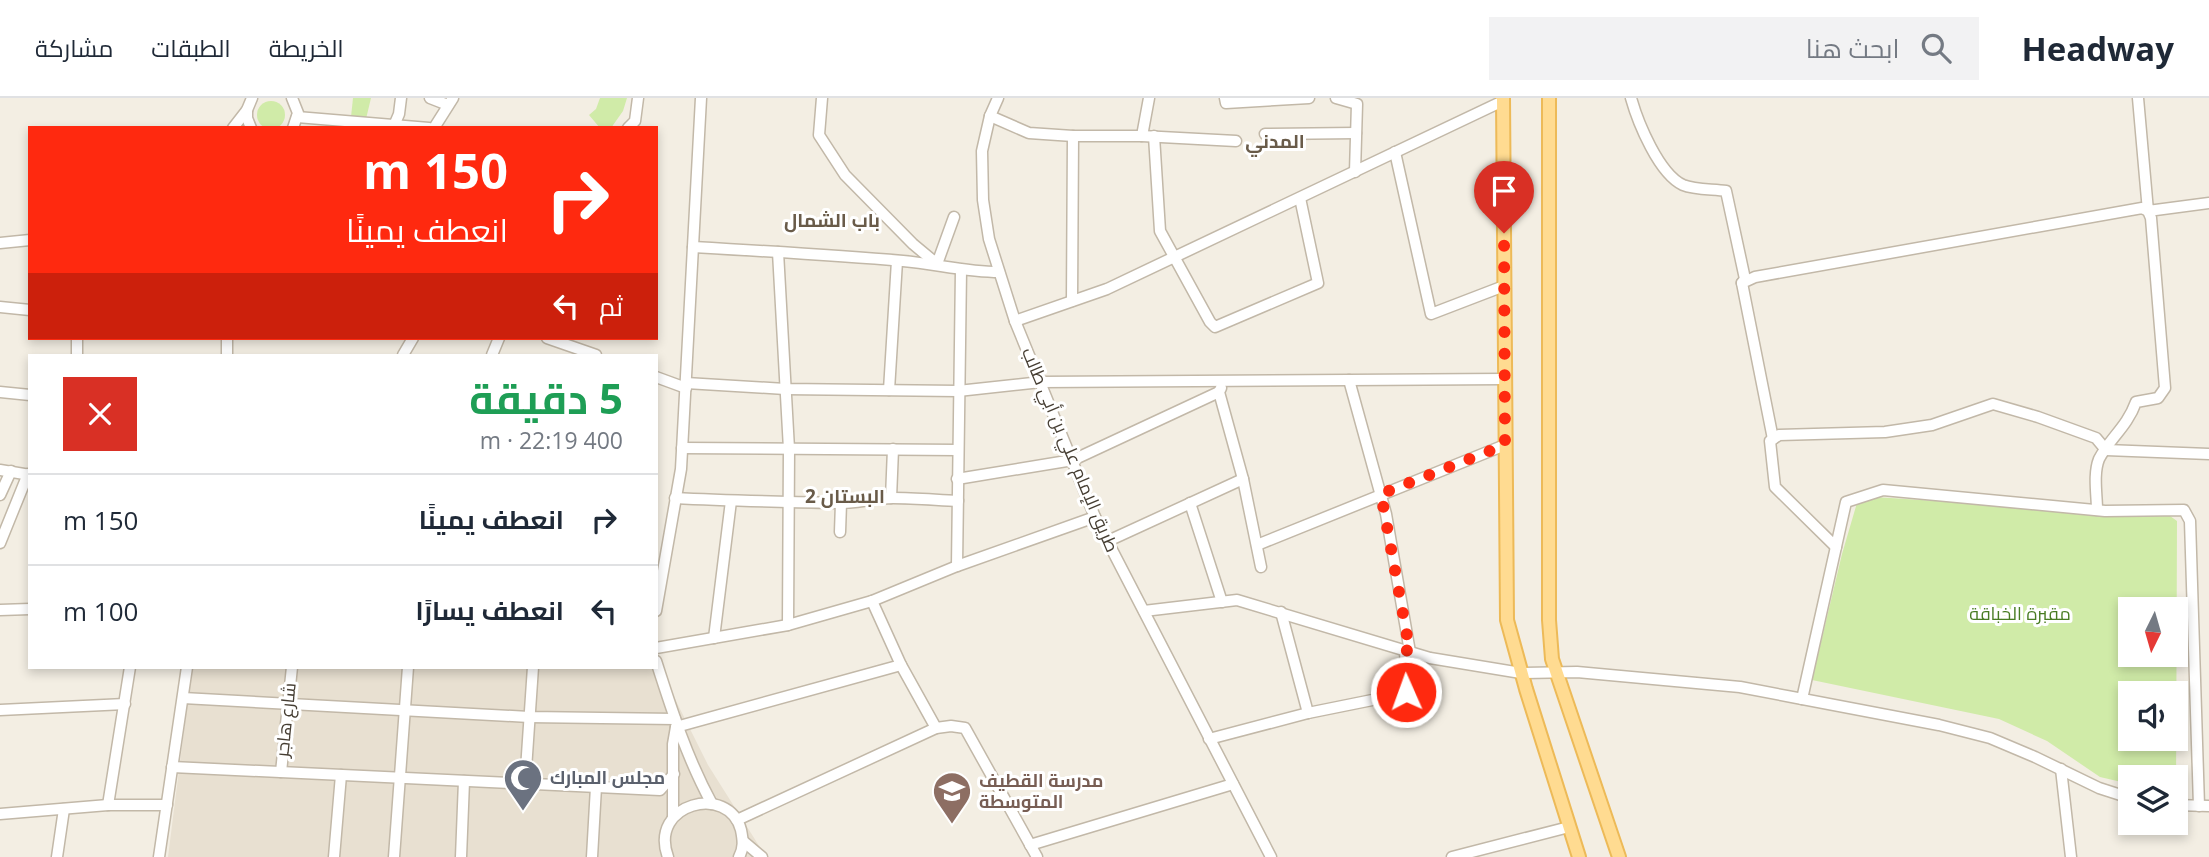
<!DOCTYPE html>
<html lang="ar">
<meta charset="utf-8">
<style>
body{margin:0;font-family:"Open Sans",Cairo,sans-serif;background:#f2f2f3;color:#1f2937;direction:rtl;height:100vh;display:flex;flex-direction:column;font-size:26px;white-space:nowrap}
*{box-sizing:border-box;margin:0}
p{font-size:23px;color:#747a83}
.icon{flex:none;width:38px;height:38px;fill:none;stroke:currentColor;stroke-width:2;stroke-linecap:round;stroke-linejoin:round}
.map{position:relative;flex:1;overflow:hidden;direction:ltr}
.sheet{position:absolute;left:28px;top:256px;width:630px;height:315px;display:flex;flex-direction:column;background:#fff;border-radius:0px;box-shadow:0 4px 10px #0003;direction:rtl}
.sheet>*{flex:none}
.banner{position:absolute;left:28px;top:28px;width:630px;height:214px;border-radius:0px;box-shadow:0 4px 10px #0003;direction:rtl;background:#ff290f;color:#fff;overflow:hidden}
.needle{width:46px;rotate:185deg}
.fabs{position:absolute;left:2118px;top:499px;display:grid;gap:14px}
.fabs a{display:grid;place-items:center;width:70px;height:70px;border-radius:0px;background:#fff;box-shadow:0 4px 10px #0003;font-size:35px}
.pin{position:absolute;display:grid;place-items:center;width:60px;height:60px;color:#fff;margin:-72px -30px;border-radius:50% 50% 50% 0;rotate:-45deg;box-shadow:0 0 7px #0007}
.pin .icon{rotate:45deg}
.me{position:absolute;width:77px;margin:-38px;rotate:358deg;stroke-linejoin:round;filter:drop-shadow(0 0 5px #0008)}
.turn{display:flex;align-items:center;gap:24px;height:147px;padding:0 35px;font-size:32px}
.turn .icon{width:91px;height:91px;stroke-width:2.5}
.turn b{display:block;font-size:49px;line-height:60px}
.then{display:flex;align-items:center;height:66px;padding:0 35px;background:#0003;gap:14px;font-size:26px}
.round{display:grid;place-items:center;flex:none;width:74px;height:74px;border-radius:0px;background:#f2f2f3}
.summary{display:flex;align-items:center;justify-content:space-between;height:119px;padding:0 35px}
h1{font-size:42px;font-weight:700;line-height:52px;color:#1e9e55}
ul{padding:0;list-style:none}
li{display:flex;align-items:center;gap:21px;height:91px;padding:0 35px;border-top:2px solid #e0e1e3}
li div{flex:1}
li b{display:block;font-size:26px}
li em{font-style:normal}
header{display:flex;align-items:center;gap:42px;box-sizing:border-box;height:98px;padding:0 35px;background:#fff;border-bottom:2px solid #e0e1e3}
header strong{font-size:33px}
nav{display:flex;gap:38px;margin-inline-start:auto;font-size:24px}
.search{width:490px;height:63px;background:#f2f2f3;display:flex;align-items:center;gap:18px;box-sizing:border-box;padding:0 24px;border-radius:0px;color:#747a83;font-size:26px}
.map>svg:first-child{display:block}
.residential{fill:#e8e0d1}
.green{fill:#d0eba8;fill-rule:evenodd}
.lines{fill:none;stroke-linecap:round;stroke-linejoin:round}
.minor-casing{stroke:#c2b8a8;stroke-width:13}
.major-casing{stroke:#edba58;stroke-width:16}
.minor{stroke:#fff;stroke-width:10}
.major{stroke:#ffdb91;stroke-width:12}
.route{stroke:#ff290f;stroke-width:12;stroke-dasharray:0 21.6}
.labels{text-anchor:middle;stroke-width:6;stroke-linejoin:round;paint-order:stroke}
.street-label{font-size:18px;fill:#463e33;stroke:#fff}
.park-label{font-size:18px;fill:#487c22;stroke:#fff}
.worship-label{font-size:18px;font-weight:bold;fill:#5b616d;stroke:#fff;text-anchor:start}
.education-label{font-size:18px;font-weight:bold;fill:#785e54;stroke:#fff;text-anchor:start}
.neighbourhood-label{font-size:19px;font-weight:bold;fill:#695b49;stroke:#fff}
</style>
<header>
<strong>Headway</strong>
<div class="search"><svg class="icon" aria-label="search" viewBox="0 0 24 24"><circle cx="10" cy="10" r="6"/><path d="M15 15l6 6"/></svg>ابحث هنا</div>
<nav><a>الخريطة</a><a>الطبقات</a><a>مشاركة</a></nav>
</header>
<div class="map">
<svg width="2209" height="759" viewBox="0 0 2209 759">
<rect width="100%" height="100%" fill="#f3eee3"/>
<!-- residential -->
<polygon class="residential" points="656,563 708,667 766,759 168,759 192,569 656,569"/>
<!-- green -->
<g class="green">
<polygon points="353,0 371,0 366,21 351,19"/>
<polygon points="600,0 627,0 623,13 611,30 600,30 589,17 596,11"/>
<circle cx="271" cy="17" r="14"/>
<path d="M 1859,398 L 2170,418 L 2177,423 L 2176,696 L 2175,679 L 2130,679 L 2130,686 L 2100,679 L 2047,643 L 1999,621 L 1812,582 L 1842,456 ZM 2130,511 L 2175,511 L 2175,556 L 2130,556 ZM 2130,595 L 2175,595 L 2175,640 L 2130,640 Z"/>
</g>
<g class="lines">
<!-- minor casing -->
<g class="minor-casing">
<g id="minor">
<polyline points="292,0 298,15 293,30"/>
<polyline points="430,0 448,7"/>
<polyline points="822,0 819,37 845,77 913,146 937,166 954,119"/>
<polyline points="998,0 990,18 982,53 983,102 989,141 1015,223 1095,419 1271,759"/>
<polyline points="1225,0 1226,5 1309,0"/>
<polyline points="1336,0 1357,6 1355,74"/>
<path d="M 1631,0 C 1638,25 1659,76 1683,87 C 1695,92 1714,91 1726,93 L 1745,181 L 1742,185"/>
<polyline points="2138,0 2148,113 2209,105"/>
<polyline points="247,12 247,20 251,30"/>
<polyline points="990,18 1029,35 1073,38 1142,38 1236,43"/>
<polyline points="297,19 429,30"/>
<polyline points="233,30 247,12 252,0"/>
<polyline points="393,30 399,16 401,0"/>
<polyline points="434,30 453,0"/>
<polyline points="628,30 635,23 638,0"/>
<polyline points="1265,36 1356,35"/>
<polyline points="1142,38 1149,0"/>
<polyline points="1154,38 1160,133 1210,224 1215,229 1318,185 1300,100"/>
<polyline points="1395,54 1431,216 1504,188"/>
<polyline points="0,145 30,142"/>
<path d="M 693,149 C 763,153 833,157 903,163 C 936,166 967,174 999,174"/>
<polyline points="778,154 789,351 788,527"/>
<polyline points="1072,203 1073,38"/>
<polyline points="0,209 30,212"/>
<polyline points="1015,223 1107,191 1503,3"/>
<polyline points="77,240 77,257"/>
<polyline points="547,240 596,257"/>
<polyline points="227,257 227,240"/>
<polyline points="403,257 413,240"/>
<polyline points="492,257 499,240"/>
<polyline points="656,279 686,290"/>
<polyline points="1349,282 1386,416 1410,554"/>
<polyline points="686,285 785,291 958,293 1041,284 1505,281"/>
<polyline points="1221,290 1219,294 1243,381 1261,469"/>
<polyline points="889,292 897,163"/>
<polyline points="0,294 30,297"/>
<path d="M 1773,341 L 1742,185 L 1755,179 L 2142,110 L 2148,113 L 2151,120 L 2165,290 L 2158,300 L 2136,304 C 2127,329 2110,340 2099,361 C 2093,376 2097,397 2097,412"/>
<polyline points="682,350 958,352"/>
<polyline points="0,372 30,377"/>
<polyline points="957,381 1073,362 1219,294"/>
<polyline points="0,397 11,373"/>
<path d="M 675,400 C 730,403 784,404 838,405 C 857,405 875,400 893,400 C 914,400 936,402 958,403"/>
<polyline points="891,400 893,351"/>
<polyline points="1190,405 1222,504"/>
<polyline points="840,434 841,405"/>
<polyline points="1108,443 1243,381"/>
<polyline points="0,445 28,376"/>
<polyline points="1257,447 1505,347"/>
<polyline points="1836,449 1775,389 1770,343 1779,337 1885,334 1932,327 1993,306 2038,319 2096,340 2106,352 2209,356"/>
<polyline points="957,468 961,172"/>
<polyline points="872,503 901,567 936,630"/>
<polyline points="0,512 30,511"/>
<polyline points="656,513 681,371 701,0"/>
<polyline points="1144,513 1237,502 1430,560 1521,575 1577,574 1740,589 1792,599 1939,627 1990,640 2035,659 2099,690 2130,700"/>
<polyline points="1281,514 1308,615"/>
<polyline points="714,540 731,403"/>
<polyline points="656,550 788,527 872,503 957,468 1095,419"/>
<path d="M 656,563 C 672,613 687,660 712,706"/>
<polyline points="183,600 529,619 675,621"/>
<polyline points="1802,601 1846,404 1883,392 2105,413 2184,412 2190,423 2199,708"/>
<polyline points="0,612 125,606"/>
<polyline points="676,629 901,567"/>
<path d="M 1209,641 L 1308,615 L 1402,596 L 1406,594 C 1408,580 1403,567 1406,552"/>
<polyline points="172,669 660,692 674,676"/>
<polyline points="2061,671 2071,759"/>
<polyline points="281,674 292,569"/>
<polyline points="525,686 533,569"/>
<polyline points="108,707 130,569"/>
<polyline points="2175,707 2209,708"/>
<polyline points="0,716 108,707 167,707"/>
<polyline points="673,719 673,646 676,629"/>
<polyline points="737,722 936,630 951,628 965,630 1037,759"/>
<polyline points="743,743 762,759"/>
<polyline points="1030,747 1233,686"/>
<polyline points="57,759 64,711"/>
<polyline points="159,759 187,569"/>
<polyline points="334,759 341,677"/>
<polyline points="394,759 408,569"/>
<polyline points="461,759 464,683"/>
<polyline points="592,759 596,689"/>
<path d="M 668,759 C 648,705 729,685 741,732 C 743,742 744,750 739,759"/>
<polyline points="1452,759 1569,729"/>
</g>
</g>
<!-- major casing -->
<g class="major-casing">
<g id="major">
<polyline points="1503,0 1507,522 1526,591 1579,759"/>
<polyline points="1549,0 1549,522 1552,561 1619,759"/>
</g>
</g>
<!-- minor -->
<use href="#minor" class="minor"/>
<!-- major -->
<use href="#major" class="major"/>
</g>
<g class="lines">
<!-- route -->
<polyline class="route" points="1406,594 1404,566 1406,552 1410,554 1381,396 1505,347 1504,135"/>
</g>
<!-- icons -->
<defs>
<g id="mosque-pin" transform="scale(2.0125)"><path d="M0 17L-7.5 6A9.5 9.5 0 1 1 7.5 6Z" fill="#6b7280" stroke="#fff"/><path d="M3.5-4.9A6 6 0 1 0 3.5 4.9A5 5 0 1 1 3.5-4.9Z" fill="#fff"/></g>
<g id="school-pin" transform="scale(2.0125)"><path d="M0 17L-7.5 6A9.5 9.5 0 1 1 7.5 6Z" fill="#8d6e63" stroke="#fff"/><path d="M0-5L7-2L0 1L-7-2ZM-4 1L0 2.5L4 1V4Q0 6-4 4Z" fill="#fff"/></g>
</defs>
<g fill-rule="evenodd">
<use href="#mosque-pin" x="523" y="680"/>
<use href="#school-pin" x="952" y="693"/>
</g>
<g class="labels">
<!-- street labels -->
<g class="street-label">
<text transform="translate(1070 352) rotate(67)" y="6">طريق الإمام علي بن أبي طالب</text>
<text transform="translate(286 622) rotate(-84)" y="6">شارع هاجر</text>
</g>
<!-- park labels -->
<g class="park-label">
<text x="2020" y="522">مقبرة الخباقة</text>
</g>
<!-- worship labels -->
<g class="worship-label">
<text x="550" y="686">مجلس المبارك</text>
</g>
<!-- education labels -->
<g class="education-label">
<text x="979" y="689">مدرسة القطيف<tspan x="979" dy="21">المتوسطة</tspan></text>
</g>
<!-- neighbourhood labels -->
<g class="neighbourhood-label">
<text x="1275" y="50">المدني</text>
<text x="832" y="129">باب الشمال</text>
<text x="845" y="405">البستان 2</text>
</g>
</g>
</svg>
<div class="fabs">
<a><svg class="needle" viewBox="-14 -14 28 28"><path d="M0-13l5 13h-10z" fill="#e53935"/><path d="M0 13l5-13h-10z" fill="#747a83"/></svg></a>
<a><svg class="icon" aria-label="sound" viewBox="0 0 24 24"><path d="M4 9h4l5-4v14l-5-4H4zM17 9q2 3 0 6"/></svg></a>
<a><svg class="icon" aria-label="layers" viewBox="0 0 24 24"><path d="M12 4l9 5-9 5-9-5zM3 14l9 5 9-5"/></svg></a>
</div>
<div class="pin" style="left:1504px;top:135px;background:#d93025"><svg class="icon" aria-label="arrive" viewBox="0 0 24 24"><path d="M6 21V4h12l-3 4 3 4H6"/></svg></div>
<svg class="me" style="left:1406px;top:594px" viewBox="-20 -20 40 40"><circle r="17" fill="#ff290f" stroke="#fff" stroke-width="3"/><path d="M0-11L8 9 0 5-8 9z" fill="#fff"/></svg>
<div class="banner">
<div class="turn"><svg class="icon" aria-label="right" viewBox="0 0 24 24"><path d="M7 20v-9h11M14 6l5 5-5 5"/></svg><div><b>150 m</b>انعطف يمينًا</div></div>
<div class="then">ثم<svg class="icon" aria-label="left" viewBox="0 0 24 24"><path d="M17 20v-9H6M10 6l-5 5 5 5"/></svg></div>
</div>
<section class="sheet">
<div class="summary"><div><h1>5 دقيقة</h1><p>400 m · 22:19</p></div><a class="round" style="background:#d93025;color:#fff"><svg class="icon" aria-label="close" viewBox="0 0 24 24"><path d="M6 6l12 12M18 6L6 18"/></svg></a></div>
<ul>
<li><svg class="icon" aria-label="right" viewBox="0 0 24 24"><path d="M7 20v-9h11M14 6l5 5-5 5"/></svg><div><b>انعطف يمينًا</b></div><em>150 m</em></li>
<li><svg class="icon" aria-label="left" viewBox="0 0 24 24"><path d="M17 20v-9H6M10 6l-5 5 5 5"/></svg><div><b>انعطف يسارًا</b></div><em>100 m</em></li>
</ul>
</section>
</div>
